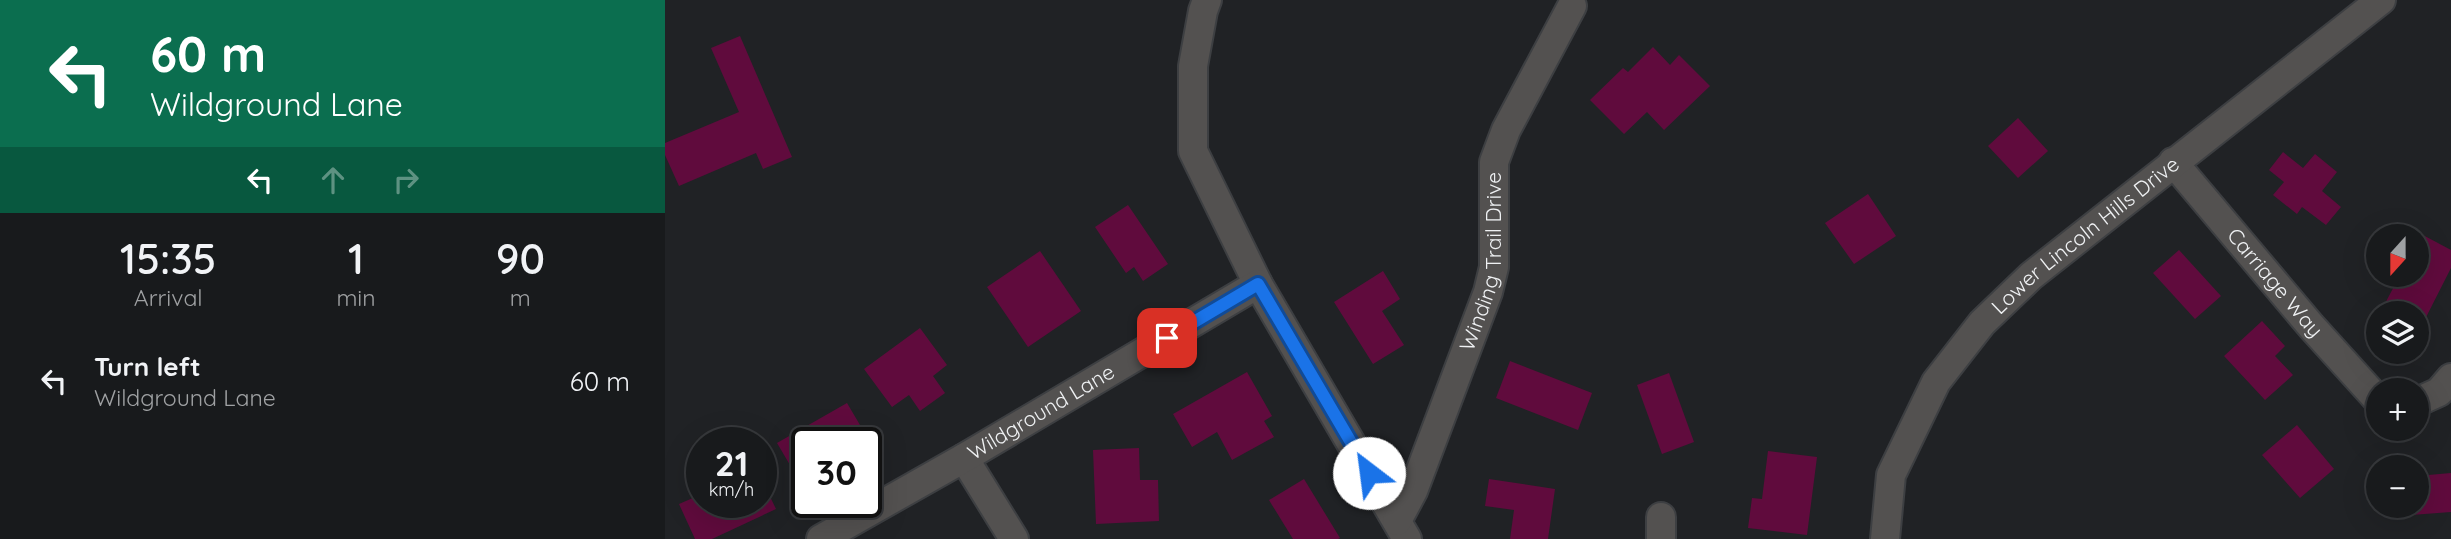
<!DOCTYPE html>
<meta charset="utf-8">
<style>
body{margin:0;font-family:Quicksand,sans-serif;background:#212325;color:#f1f3f6;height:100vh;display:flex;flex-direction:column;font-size:26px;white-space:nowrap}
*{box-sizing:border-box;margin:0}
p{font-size:23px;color:#9fa1a3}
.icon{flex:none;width:38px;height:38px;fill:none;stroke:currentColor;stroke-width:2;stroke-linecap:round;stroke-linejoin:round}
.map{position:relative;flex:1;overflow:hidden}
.side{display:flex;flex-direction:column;background:#181a1c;width:665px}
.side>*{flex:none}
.guide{background:#0b6e4f;color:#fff;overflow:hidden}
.needle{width:46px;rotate:201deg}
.fabs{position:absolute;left:1701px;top:224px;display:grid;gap:14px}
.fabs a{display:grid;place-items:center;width:63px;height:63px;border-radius:50%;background:#181a1c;box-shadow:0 7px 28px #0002,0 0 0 2px #36383b;font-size:35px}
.speed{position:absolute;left:21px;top:427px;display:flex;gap:14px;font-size:35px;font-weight:700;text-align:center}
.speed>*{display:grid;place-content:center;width:91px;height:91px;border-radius:50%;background:#181a1c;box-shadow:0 7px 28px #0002,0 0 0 2px #36383b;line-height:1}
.speed small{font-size:18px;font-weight:400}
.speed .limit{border:4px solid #111;border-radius:10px;background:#fff;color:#111}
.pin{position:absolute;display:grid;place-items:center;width:60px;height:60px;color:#fff;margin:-30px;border-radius:14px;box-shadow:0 4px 10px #0006}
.me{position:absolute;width:77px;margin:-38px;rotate:330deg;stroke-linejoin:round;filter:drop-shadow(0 0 5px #0008)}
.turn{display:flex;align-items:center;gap:24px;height:147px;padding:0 35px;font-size:32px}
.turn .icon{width:91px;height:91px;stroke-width:2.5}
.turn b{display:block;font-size:49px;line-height:60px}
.lanes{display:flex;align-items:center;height:66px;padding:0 35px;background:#0003;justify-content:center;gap:35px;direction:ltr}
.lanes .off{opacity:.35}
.eta{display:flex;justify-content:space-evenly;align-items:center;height:119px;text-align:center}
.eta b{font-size:42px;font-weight:600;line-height:49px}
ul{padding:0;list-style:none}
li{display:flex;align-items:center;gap:21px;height:98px;padding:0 35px}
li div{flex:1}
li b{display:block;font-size:26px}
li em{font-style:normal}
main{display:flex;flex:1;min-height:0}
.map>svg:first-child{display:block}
.building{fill:#600b3d}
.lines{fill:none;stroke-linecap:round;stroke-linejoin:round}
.minor-casing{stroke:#3d3f42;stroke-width:32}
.minor{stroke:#535150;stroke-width:28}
.route-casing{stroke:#114b97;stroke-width:18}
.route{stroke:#1a73e8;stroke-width:12}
.labels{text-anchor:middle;stroke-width:7;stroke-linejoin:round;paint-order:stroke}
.street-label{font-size:21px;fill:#eff1f3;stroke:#202225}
</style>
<main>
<section class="side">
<div class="guide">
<div class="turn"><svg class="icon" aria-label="left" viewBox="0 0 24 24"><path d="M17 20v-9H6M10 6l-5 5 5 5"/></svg><div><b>60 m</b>Wildground Lane</div></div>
<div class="lanes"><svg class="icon" aria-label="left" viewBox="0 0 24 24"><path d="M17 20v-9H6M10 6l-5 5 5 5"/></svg><svg class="icon off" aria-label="ahead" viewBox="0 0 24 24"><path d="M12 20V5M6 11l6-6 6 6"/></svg><svg class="icon off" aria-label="right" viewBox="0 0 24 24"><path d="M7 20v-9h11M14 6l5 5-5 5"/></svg></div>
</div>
<div class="eta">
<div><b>15:35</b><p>Arrival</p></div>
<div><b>1</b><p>min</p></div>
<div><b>90</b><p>m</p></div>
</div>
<ul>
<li><svg class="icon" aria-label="left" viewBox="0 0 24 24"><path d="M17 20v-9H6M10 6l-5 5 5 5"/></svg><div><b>Turn left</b><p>Wildground Lane</p></div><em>60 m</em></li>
</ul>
</section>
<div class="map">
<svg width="1786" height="539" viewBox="0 0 1786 539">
<rect width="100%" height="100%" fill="#202225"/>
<!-- building -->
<g class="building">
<polygon points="75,36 127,157 98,169 91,153 14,186 0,155 0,143 74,112 46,48"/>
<polygon points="988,47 1005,65 1014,55 1045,86 999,130 982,112 959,134 925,100 958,68 963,72"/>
<polygon points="1353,118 1383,151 1353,178 1323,146"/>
<polygon points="1618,152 1638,168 1650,154 1672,172 1657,191 1676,207 1661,225 1637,207 1632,214 1608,195 1619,182 1604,170"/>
<polygon points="1203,194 1231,236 1189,264 1160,223"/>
<polygon points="463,205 503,264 478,281 469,267 461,273 430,227"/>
<polygon points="1756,234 1786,250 1786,268 1752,335 1752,313 1715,313 1735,275 1752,275 1752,242"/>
<polygon points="1514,250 1556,296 1530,319 1488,273"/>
<polygon points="375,251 416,311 363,347 322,287"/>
<polygon points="718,271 735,299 717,311 739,345 708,364 669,302"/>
<polygon points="1597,321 1620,346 1610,356 1628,375 1600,400 1559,356"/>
<polygon points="255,328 282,365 268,376 280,393 255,411 244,395 227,407 199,369"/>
<polygon points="845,361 927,393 913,430 831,398"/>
<polygon points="582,372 607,416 599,421 609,437 567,460 552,432 527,447 508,414"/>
<polygon points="1004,373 1029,442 997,454 972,385"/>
<polygon points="182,403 208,447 201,451 201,443 142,443 142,485 138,487 112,443"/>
<polygon points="1632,425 1669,469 1635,498 1597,455"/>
<polygon points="474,448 475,480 493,480 494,521 431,524 428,450"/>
<polygon points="1103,451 1152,457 1142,535 1083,528 1087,498 1097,499"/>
<polygon points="1786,473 1786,512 1733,516 1733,506 1752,506 1752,476"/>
<polygon points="96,478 111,509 47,539 30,539 14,504 37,494 37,502 96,502"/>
<polygon points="639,479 675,538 673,539 628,539 604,500"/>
<polygon points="824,479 890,489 883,539 845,539 849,510 820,506"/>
</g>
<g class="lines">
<!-- minor casing -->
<g class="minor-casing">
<g id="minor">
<polyline points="542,0 538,11 528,66 528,151 593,284 742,539"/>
<path id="s1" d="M 1508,162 L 1646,326 L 1713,400"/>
<polyline points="1752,402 1774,392 1786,378"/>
<polyline points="299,458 349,539"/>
<path id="s2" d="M 732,521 L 748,491 L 823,292 L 829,267 L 829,162 L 841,130 L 907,6"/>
<path id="s3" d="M 156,539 L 299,458 L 593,284"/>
<polyline points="996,539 996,517"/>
<path id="s4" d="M 1220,539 L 1226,475 L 1271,382 L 1317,323 L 1366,276 L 1716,0"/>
</g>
</g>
<!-- minor -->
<use href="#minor" class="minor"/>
</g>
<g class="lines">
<!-- route casing -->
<g class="route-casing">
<polyline id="route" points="502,338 593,284 704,473"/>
</g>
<!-- route -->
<use href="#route" class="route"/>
</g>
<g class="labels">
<!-- street labels -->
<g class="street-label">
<text dy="7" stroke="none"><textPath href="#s4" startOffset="378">Lower Lincoln Hills Drive</textPath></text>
<text dy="7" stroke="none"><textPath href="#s2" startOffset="276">Winding Trail Drive</textPath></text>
<text dy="7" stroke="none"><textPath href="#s1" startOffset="158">Carriage Way</textPath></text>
<text dy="7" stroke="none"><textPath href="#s3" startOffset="254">Wildground Lane</textPath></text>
</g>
</g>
</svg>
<div class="fabs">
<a><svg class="needle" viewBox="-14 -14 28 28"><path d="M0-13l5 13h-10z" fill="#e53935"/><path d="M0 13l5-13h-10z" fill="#9fa1a3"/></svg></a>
<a><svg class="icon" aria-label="layers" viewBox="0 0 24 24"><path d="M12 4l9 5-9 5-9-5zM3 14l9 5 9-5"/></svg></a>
<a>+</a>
<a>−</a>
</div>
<div class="speed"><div>21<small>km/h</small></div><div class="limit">30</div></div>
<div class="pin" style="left:502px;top:338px;background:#d93025"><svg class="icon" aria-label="arrive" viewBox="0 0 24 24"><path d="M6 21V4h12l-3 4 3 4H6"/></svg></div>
<svg class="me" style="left:704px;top:473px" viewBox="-20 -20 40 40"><circle r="19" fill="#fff"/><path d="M0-13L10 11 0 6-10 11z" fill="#1a73e8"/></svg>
</div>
</main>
